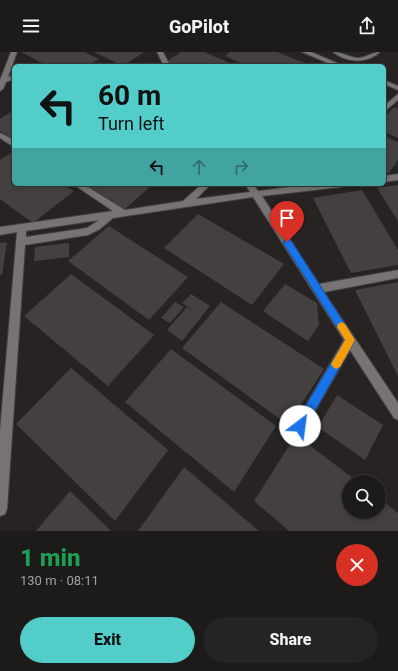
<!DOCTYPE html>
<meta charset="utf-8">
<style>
body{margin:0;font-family:Roboto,sans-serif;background:#252323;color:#f1f3f6;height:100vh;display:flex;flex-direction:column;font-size:15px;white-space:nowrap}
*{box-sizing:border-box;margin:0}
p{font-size:13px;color:#a0a1a2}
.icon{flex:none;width:22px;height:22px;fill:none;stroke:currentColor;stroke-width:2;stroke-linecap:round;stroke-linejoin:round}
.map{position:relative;height:479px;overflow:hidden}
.side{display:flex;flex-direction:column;background:#1d1a1a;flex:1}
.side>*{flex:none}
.top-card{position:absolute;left:12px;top:12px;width:374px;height:122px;border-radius:6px;box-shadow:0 2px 6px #0003,0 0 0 1px #3b3839;background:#53cdca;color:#111;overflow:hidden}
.fabs{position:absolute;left:342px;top:423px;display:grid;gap:8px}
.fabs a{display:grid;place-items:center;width:44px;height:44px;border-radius:50%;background:#1d1a1a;box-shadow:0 2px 6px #0003,0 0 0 1px #3b3839;font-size:20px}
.pin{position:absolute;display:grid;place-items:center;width:34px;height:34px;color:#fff;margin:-41px -17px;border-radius:50% 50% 50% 0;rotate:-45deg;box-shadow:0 0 4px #0007}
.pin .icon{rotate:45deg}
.me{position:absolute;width:44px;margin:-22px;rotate:30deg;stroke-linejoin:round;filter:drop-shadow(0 0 3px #0008)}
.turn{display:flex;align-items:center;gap:14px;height:84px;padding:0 20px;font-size:18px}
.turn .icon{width:52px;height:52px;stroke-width:2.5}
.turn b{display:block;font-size:28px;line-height:34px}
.lanes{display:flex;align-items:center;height:38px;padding:0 20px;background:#0003;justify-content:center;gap:20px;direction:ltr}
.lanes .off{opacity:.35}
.round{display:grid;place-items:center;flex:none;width:42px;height:42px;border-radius:21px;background:#252323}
.summary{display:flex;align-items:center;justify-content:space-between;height:68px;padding:0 20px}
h1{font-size:24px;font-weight:800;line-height:30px;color:#1e9e55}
.action{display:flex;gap:8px;margin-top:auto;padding:8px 20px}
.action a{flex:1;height:46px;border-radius:24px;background:#53cdca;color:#111;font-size:16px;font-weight:800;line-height:46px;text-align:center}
.action a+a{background:#252323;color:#f1f3f6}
header{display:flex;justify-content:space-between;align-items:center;height:52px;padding:0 20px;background:#1d1a1a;font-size:18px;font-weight:800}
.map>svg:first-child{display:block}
.building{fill:#444040}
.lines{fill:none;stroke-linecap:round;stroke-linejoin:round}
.minor-casing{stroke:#424040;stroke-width:2}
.minor{fill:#777373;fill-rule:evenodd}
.route{fill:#1a73e8;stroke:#114b97}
.slow{fill:#f59e0b}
</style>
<header><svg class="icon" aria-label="menu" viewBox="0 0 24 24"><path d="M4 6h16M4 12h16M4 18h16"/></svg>GoPilot<svg class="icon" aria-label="share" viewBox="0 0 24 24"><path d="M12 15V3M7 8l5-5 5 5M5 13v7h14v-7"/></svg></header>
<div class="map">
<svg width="398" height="479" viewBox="0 0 398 479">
<rect width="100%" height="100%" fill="#272323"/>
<!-- building -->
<g class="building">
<polygon points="21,0 84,0 99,7 87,14 48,14"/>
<polygon points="94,0 144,0 123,14"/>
<polygon points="181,0 204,0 237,14 175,14 166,10"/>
<polygon points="230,0 277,0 307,12 305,14 248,14 225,4"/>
<polygon points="394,55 398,56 398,86 384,80 384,66"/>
<polygon points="14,58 14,88 0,79 0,67"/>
<polygon points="384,84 398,90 398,108 389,121 384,119"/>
<polygon points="12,100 14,101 14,132 62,132 74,139 33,171 0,147 0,108"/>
<polygon points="85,132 153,132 125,157"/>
<polygon points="398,133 398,169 377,136"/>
<polygon points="362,138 398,198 398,213 351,221 313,146"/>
<polygon points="198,162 284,212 252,253 164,196"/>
<polygon points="109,174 188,225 149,268 68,209"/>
<polygon points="7,190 2,223 0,223 0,191"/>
<polygon points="69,191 69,205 34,209 35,195"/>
<polygon points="71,222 154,283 108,334 24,264"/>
<polygon points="398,230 398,324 355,238"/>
<polygon points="285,232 317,251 319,273 308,289 263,259"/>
<polygon points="191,242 210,254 182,289 167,278 187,255 196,260 182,251"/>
<polygon points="175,250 184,255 170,271 161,266"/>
<polygon points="221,250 324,317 288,373 182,296"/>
<polygon points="171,297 276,374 234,440 125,350"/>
<polygon points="71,316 168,398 115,469 16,372"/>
<polygon points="337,343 383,373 365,408 318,375"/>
<polygon points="296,383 358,430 349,430 349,460 379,460 379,446 398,461 398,479 289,479 254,449"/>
<polygon points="184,415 259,479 138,479"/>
<polygon points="70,439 111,479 36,479"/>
</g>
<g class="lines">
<!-- minor casing -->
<g class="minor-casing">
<g id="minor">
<polygon points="11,0 17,0 8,25 14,23 14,27 6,30 3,37 0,39 0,28"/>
<polygon points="157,0 163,0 170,14 164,14"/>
<polygon points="302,0 311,0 344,14 335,14"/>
<path d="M 333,0 C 343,0 350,6 358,6 C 366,6 372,0 380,0 C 367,12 347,11 333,0 Z"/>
<polygon points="384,28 398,34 398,38 384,32"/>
<polygon points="398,42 398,48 384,60 384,54"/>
<polygon points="0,81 14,88 14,95 0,86"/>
<polygon points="398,122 398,128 384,130 384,124"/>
<path d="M 73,132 L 83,132 L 125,158 L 183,149 L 202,132 L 211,132 L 196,147 L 250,140 L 245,132 L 253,132 L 258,139 L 315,132 L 345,132 L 341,135 L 262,144 L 319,232 L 398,218 L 398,226 L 324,240 L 398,351 L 398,368 L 394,366 L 350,298 L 304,378 L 300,380 L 296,378 L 294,374 L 296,370 L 344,288 L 253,145 L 113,166 L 100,177 L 88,183 L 25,193 L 7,457 L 5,462 L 0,464 L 0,379 L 17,180 L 0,183 L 0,175 L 113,159 ZM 99,168 L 87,176 L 26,185 L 26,179 Z"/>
</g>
</g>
<!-- minor -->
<use href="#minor" class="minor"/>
</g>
<!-- route -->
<polygon class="route" points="287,186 290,187 355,288 304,378 300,379 296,378 294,374 296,370 345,288 284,192 283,190"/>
<!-- slow -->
<polygon class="slow" points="342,270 345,272 355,288 340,315 336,317 333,315 331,312 345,288 337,275 338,272"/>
</svg>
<div class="fabs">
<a><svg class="icon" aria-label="search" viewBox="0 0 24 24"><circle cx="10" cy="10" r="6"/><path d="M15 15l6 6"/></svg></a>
</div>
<div class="pin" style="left:287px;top:190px;background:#d93025"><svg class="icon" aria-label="arrive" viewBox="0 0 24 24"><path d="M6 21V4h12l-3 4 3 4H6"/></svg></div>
<svg class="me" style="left:300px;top:374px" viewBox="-20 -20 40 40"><circle r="19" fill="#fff"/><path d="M0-13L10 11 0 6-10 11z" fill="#1a73e8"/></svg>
<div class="top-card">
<div class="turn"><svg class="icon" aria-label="left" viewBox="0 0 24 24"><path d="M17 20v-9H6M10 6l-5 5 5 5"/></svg><div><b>60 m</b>Turn left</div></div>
<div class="lanes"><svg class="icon" aria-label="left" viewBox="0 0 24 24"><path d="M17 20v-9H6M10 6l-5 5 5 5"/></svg><svg class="icon off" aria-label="ahead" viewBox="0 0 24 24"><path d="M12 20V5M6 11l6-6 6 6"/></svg><svg class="icon off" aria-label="right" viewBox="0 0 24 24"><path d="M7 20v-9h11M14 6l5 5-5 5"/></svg></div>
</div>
</div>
<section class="side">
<div class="summary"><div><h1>1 min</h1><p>130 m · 08:11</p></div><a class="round" style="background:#d93025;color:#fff"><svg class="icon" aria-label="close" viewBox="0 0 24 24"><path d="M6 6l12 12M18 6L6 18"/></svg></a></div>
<div class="action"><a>Exit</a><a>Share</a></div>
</section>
